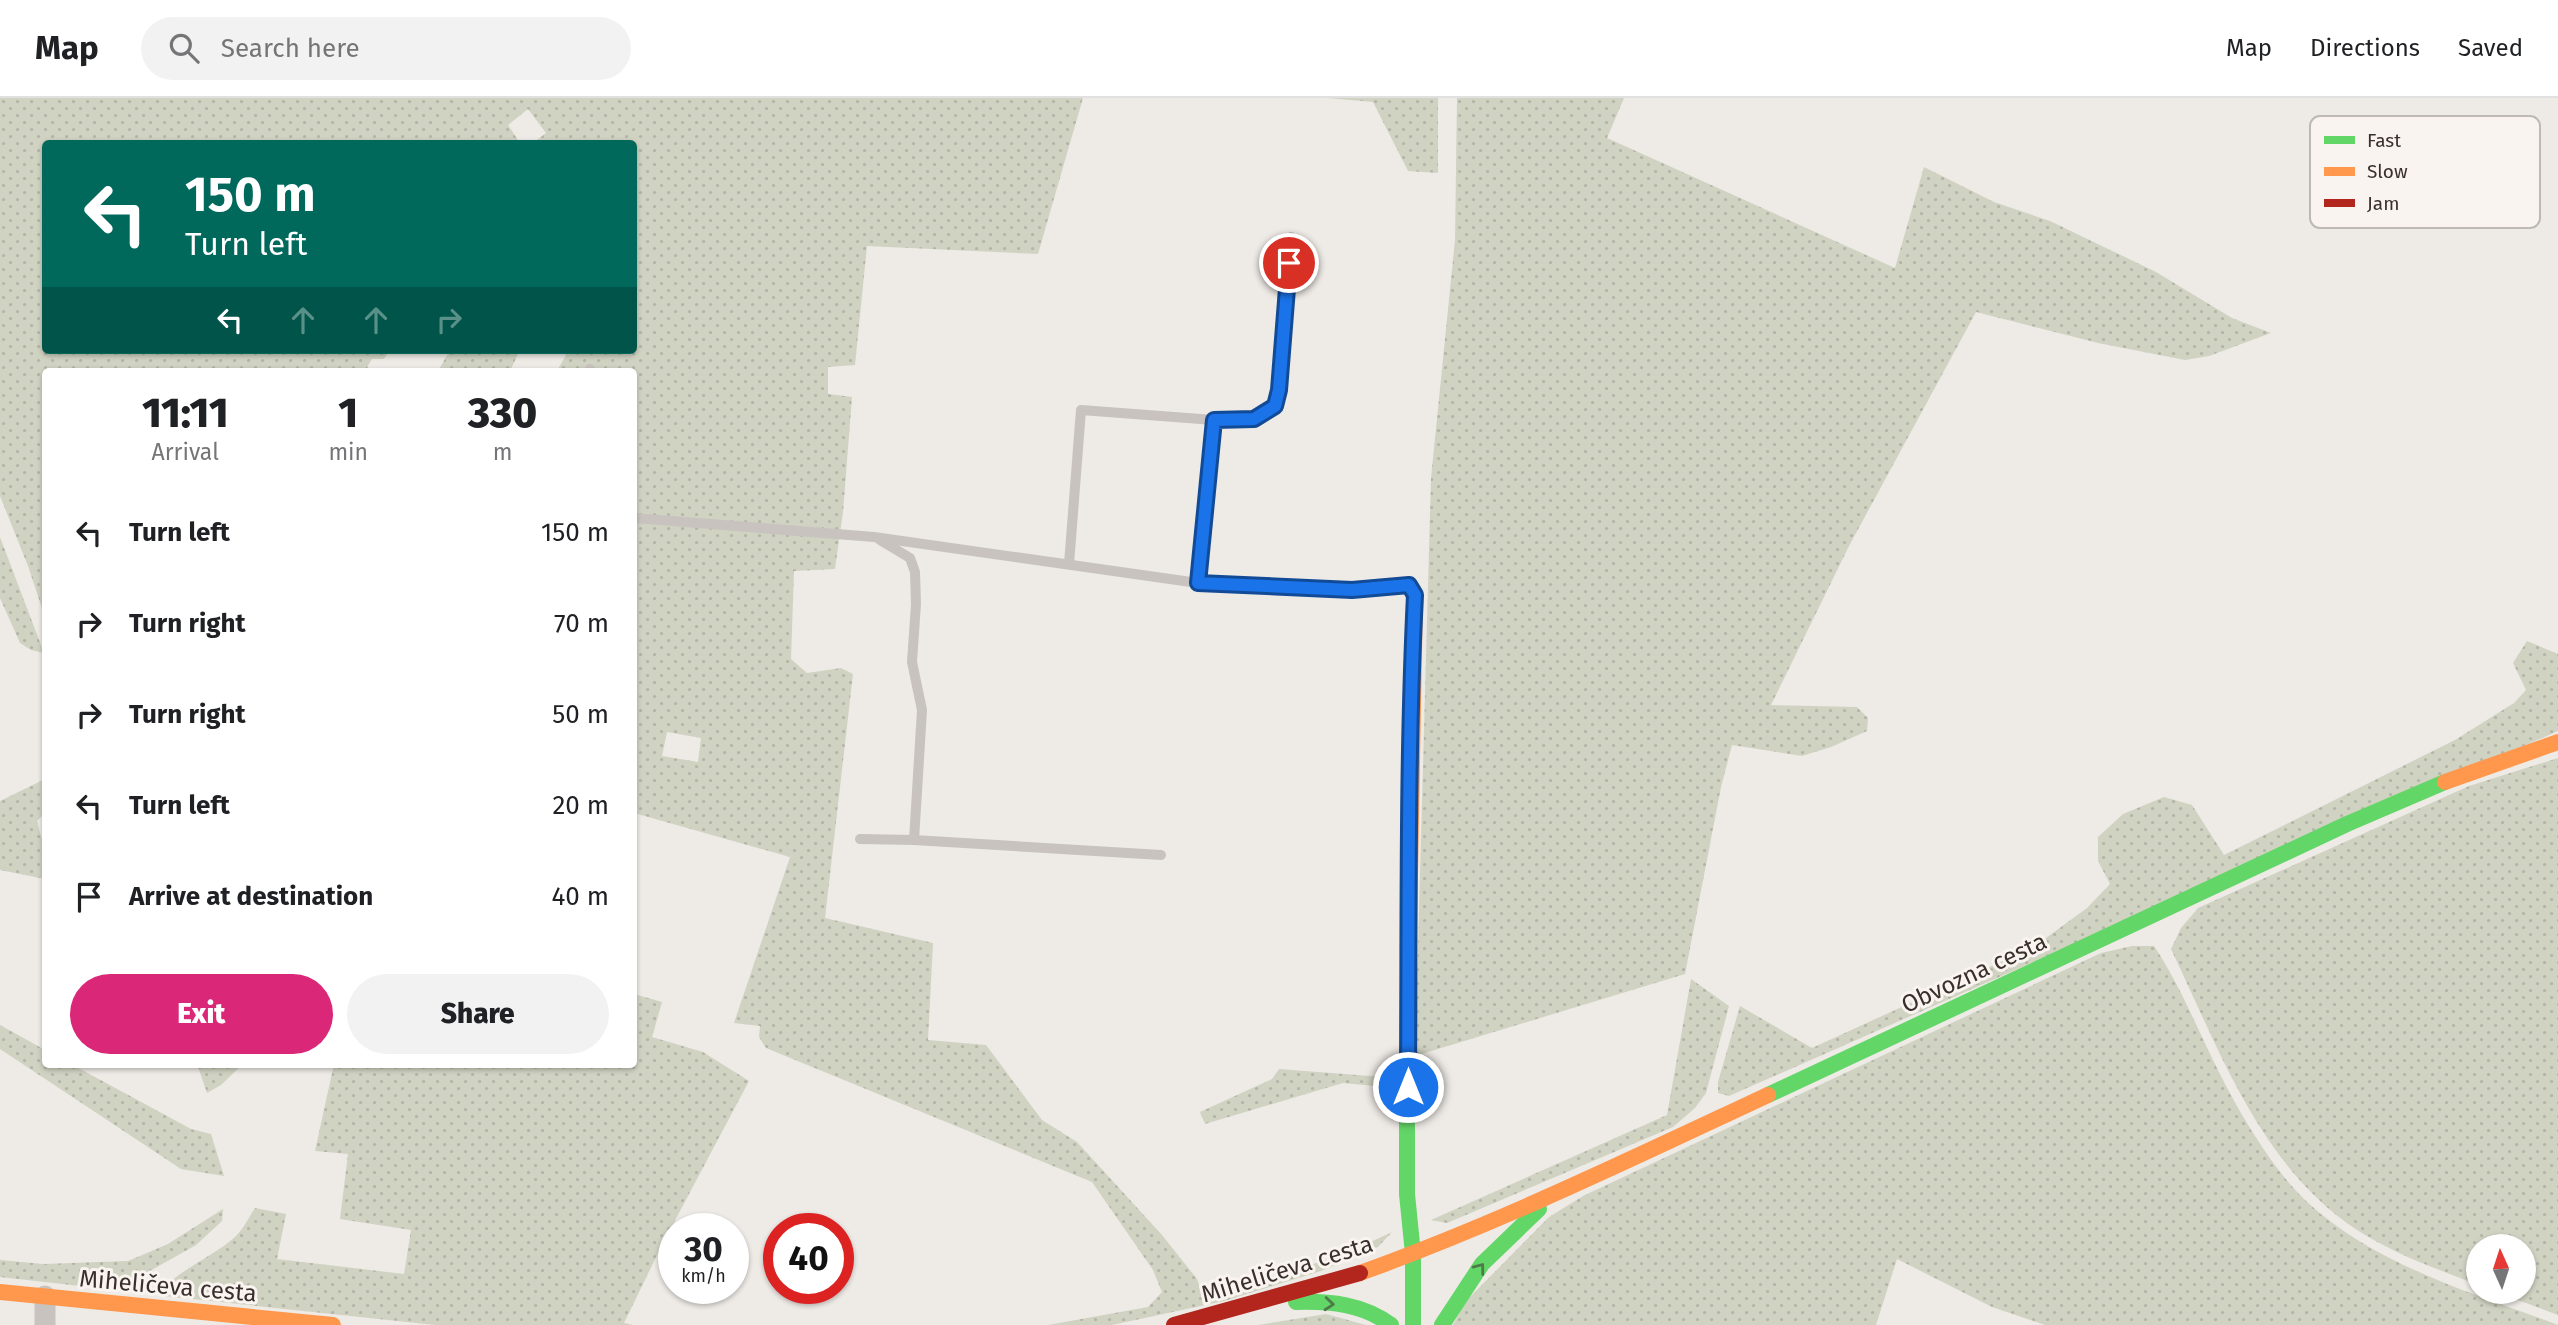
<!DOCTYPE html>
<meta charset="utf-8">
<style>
body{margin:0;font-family:"Fira Sans",sans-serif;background:#f2f2f2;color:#202124;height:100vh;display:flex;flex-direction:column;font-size:26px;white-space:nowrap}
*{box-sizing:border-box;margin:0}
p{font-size:23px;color:#757577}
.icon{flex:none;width:38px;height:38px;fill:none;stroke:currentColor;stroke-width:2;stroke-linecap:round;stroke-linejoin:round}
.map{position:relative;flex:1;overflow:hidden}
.drawer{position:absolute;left:42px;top:270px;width:595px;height:700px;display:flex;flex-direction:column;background:#fff;border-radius:7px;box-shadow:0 2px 5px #0004}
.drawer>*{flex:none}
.top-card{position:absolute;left:42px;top:42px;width:595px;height:214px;border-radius:7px;box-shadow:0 2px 5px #0004;background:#00695c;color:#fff;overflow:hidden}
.needle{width:46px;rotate:357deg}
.controls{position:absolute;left:2466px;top:1136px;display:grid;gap:14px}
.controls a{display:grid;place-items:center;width:70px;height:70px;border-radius:50%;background:#fff;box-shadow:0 2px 5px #0004;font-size:35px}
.speed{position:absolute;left:658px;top:1115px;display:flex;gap:14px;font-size:35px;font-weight:700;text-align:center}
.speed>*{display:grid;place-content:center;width:91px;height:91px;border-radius:50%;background:#fff;box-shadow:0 2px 5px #0004;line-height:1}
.speed small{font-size:18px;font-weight:400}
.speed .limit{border:10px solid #d22;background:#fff;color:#111}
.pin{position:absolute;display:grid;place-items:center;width:60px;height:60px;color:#fff;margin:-30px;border:4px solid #fff;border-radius:50%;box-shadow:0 2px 7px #0007}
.me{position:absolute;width:77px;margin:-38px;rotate:0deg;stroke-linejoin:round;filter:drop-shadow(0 0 5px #0008)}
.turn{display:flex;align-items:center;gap:24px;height:147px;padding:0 28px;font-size:32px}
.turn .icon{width:91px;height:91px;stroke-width:2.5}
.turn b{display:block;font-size:49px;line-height:60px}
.lanes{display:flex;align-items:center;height:66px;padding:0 28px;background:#0003;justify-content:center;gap:35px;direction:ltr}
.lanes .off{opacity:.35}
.eta{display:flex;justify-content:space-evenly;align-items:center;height:119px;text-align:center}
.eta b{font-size:42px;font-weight:800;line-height:49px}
.action{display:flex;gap:14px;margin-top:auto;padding:14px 28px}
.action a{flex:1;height:80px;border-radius:42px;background:#db2777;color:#fff;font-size:28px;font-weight:800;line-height:80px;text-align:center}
.action a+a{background:#f2f2f2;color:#202124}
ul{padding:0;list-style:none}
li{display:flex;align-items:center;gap:21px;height:91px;padding:0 28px}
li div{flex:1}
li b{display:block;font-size:26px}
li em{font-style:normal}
header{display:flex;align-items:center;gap:42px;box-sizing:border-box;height:98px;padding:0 35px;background:#fff;border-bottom:2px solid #e0e0e0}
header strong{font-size:33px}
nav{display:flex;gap:38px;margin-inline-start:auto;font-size:24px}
.search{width:490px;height:63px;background:#f2f2f2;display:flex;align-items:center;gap:18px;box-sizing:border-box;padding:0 24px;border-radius:38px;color:#757577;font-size:26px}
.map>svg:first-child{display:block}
.grass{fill:url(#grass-dots);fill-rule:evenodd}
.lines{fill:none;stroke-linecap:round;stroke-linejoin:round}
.lane{stroke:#c8c3bf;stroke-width:10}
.street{stroke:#c8c3bf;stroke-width:21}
.fast{stroke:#63d668;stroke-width:16}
.slow{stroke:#ff974d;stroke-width:16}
.jam{stroke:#b3261e;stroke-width:16}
.oneway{stroke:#4c7b48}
.route-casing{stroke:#114b97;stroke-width:18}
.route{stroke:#1a73e8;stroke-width:12}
.labels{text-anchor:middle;stroke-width:6;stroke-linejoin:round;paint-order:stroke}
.street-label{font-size:24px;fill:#39302d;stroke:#f9f4ef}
.key{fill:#f9f4ef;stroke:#bfb9b5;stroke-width:2}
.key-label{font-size:19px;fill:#39302d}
</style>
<header>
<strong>Map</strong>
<div class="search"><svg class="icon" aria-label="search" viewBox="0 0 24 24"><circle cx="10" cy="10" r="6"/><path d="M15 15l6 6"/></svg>Search here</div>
<nav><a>Map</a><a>Directions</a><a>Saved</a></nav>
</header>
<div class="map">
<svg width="2558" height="1227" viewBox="0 0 2558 1227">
<defs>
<pattern id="grass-dots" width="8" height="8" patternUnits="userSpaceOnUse" patternTransform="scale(1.75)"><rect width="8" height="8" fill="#d0d3c2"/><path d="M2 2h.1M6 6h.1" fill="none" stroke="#b3b5a7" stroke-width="1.8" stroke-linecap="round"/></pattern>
</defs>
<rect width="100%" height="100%" fill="#eeeae6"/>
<!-- grass -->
<g class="grass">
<path d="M 0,0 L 1083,0 L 1038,156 L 867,148 L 855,267 L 828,269 L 828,296 L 852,299 L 843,414 L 835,471 L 794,473 L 791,561 L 807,575 L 841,570 L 853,576 L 825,820 L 933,845 L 928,942 L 986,947 L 1042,1022 L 1077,1044 L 1162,1137 L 1197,1181 L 1202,1196 C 1270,1180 1329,1165 1392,1134 L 1378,1149 L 1321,1173 L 1224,1203 L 1112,1227 L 1048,1227 L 1148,1209 L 1162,1194 L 1153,1172 L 1092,1084 L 766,950 L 759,939 L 760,928 L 734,925 L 790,759 L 634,715 L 634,273 L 557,273 L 566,257 L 558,252 L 634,252 L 634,46 L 533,45 L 546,35 L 528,11 L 508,27 L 520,45 L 46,46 L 46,252 L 390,252 L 384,261 L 372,261 L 367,269 L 373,273 L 46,273 L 45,519 L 28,468 L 0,398 ZM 667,634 L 701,640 L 698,664 L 662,658 Z"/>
<polygon points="1327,0 1438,0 1438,75 1408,73 1373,4"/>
<polygon points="1457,0 1624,0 1607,40 1895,170 1924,69 1994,104 2050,123 2156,174 2232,220 2271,235 2209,258 2185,262 2098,245 1976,214 1849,448 1771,607 1857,609 1868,620 1867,633 1831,649 1802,658 1732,647 1721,689 1685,876 1415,958 1431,380 1455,142"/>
<polygon points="450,252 520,252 510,273 438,273"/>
<polygon points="0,439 44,555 31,552 20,545 0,500"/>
<polygon points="2527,543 2558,556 2558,633 1729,998 1718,995 1718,984 1740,908 1812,950 2035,848 2087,810 2110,786 2098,763 2098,739 2123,716 2164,699 2192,707 2224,757 2455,642 2514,605 2526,592 2513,565"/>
<path d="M 2558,660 L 2558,1217 L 2496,1194 L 2524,1194 L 2524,1148 L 2478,1148 L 2478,1187 C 2437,1171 2394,1156 2357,1132 C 2260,1068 2219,951 2171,851 L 2181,830 L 2198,810 L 2469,688 Z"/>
<polygon points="45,681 45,715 37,723 42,742 45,744 45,781 0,772 0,703"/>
<path d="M 2132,848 L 2154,848 C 2182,890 2199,936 2222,980 C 2241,1018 2275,1074 2306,1103 C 2376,1168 2471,1194 2558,1227 L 2045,1227 L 1992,1209 L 1897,1161 L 1876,1227 L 1453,1227 L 1466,1203 L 1549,1119 L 1583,1098 L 2101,855 Z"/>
<polygon points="1691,881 1729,908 1706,995 1695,1010 1673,1029 1447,1125 1431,1122 1667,1017"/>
<path d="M 634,896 L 662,904 L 652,939 L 703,954 L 749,983 L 663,1145 L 624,1225 L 634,1227 L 435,1227 L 164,1198 L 163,1190 C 185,1169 214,1158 236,1138 C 244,1130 249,1119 255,1110 L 286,1116 L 277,1161 L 404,1176 L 411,1132 L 340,1121 L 348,1056 L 315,1053 L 334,966 L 634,966 Z"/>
<polygon points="0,927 45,952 46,966 71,966 191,1031 211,1036 224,1078 181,1071 0,951"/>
<polygon points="197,966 243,966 221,987 207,995"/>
<polygon points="1279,971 1396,980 1396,990 1343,985 1205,1026 1200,1014 1272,981"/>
<polygon points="223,1111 222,1123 196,1147 116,1192 0,1179 0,1162 43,1166 128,1163 168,1146"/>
<polygon points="1326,1216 1366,1227 1258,1227"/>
</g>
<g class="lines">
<!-- lane -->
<g class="lane">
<polyline points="589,273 590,271"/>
<polyline points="634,420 874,439 1198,485 1352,492 1406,488"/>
<polyline points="1069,466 1081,312 1214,322"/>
<polyline points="1198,485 1214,322 1254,321 1275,308 1279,292 1291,139"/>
<polyline points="860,741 914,742 922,612 912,564 916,506 915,474 910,460 880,442"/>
<polyline points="914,742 1161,757"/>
</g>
<!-- street -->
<polyline class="street" points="45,1227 45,1198"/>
<!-- fast -->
<g class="fast">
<polyline points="1407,942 1407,1096 1413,1156 1413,1227"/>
<polyline points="1768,997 2347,726 2445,684"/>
<path d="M 1296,1204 C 1330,1203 1363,1206 1391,1227"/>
<polyline points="1442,1227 1482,1166 1539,1111"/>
</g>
<!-- slow -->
<g class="slow">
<polyline points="2445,684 2558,644"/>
<polyline points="1407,942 1415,497 1409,487"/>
<path d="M 1360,1175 C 1499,1125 1633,1060 1768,997"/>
<polyline points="0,1194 333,1227"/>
</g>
<!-- jam -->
<polyline class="jam" points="1174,1227 1360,1175"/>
</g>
<!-- one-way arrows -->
<defs><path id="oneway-chevron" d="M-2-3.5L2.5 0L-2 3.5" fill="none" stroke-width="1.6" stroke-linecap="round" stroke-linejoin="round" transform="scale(1.75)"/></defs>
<g class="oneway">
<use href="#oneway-chevron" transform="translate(1480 1170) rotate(-53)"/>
<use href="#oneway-chevron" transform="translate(1329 1206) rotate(5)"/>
</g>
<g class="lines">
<!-- route casing -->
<g class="route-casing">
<path id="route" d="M 1289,165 L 1279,292 L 1275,308 L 1254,321 L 1214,322 L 1198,485 L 1352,492 L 1409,487 L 1415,497 C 1407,661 1409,825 1408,989"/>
</g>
<!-- route -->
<use href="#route" class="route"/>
</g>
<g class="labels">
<!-- street labels -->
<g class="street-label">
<text transform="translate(1974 875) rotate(-25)" y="8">Obvozna cesta</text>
<text transform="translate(1287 1171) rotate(-17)" y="8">Miheličeva cesta</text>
<text transform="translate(168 1188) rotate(5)" y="8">Miheličeva cesta</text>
</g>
</g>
<!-- legend -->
<rect x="2310" y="18" width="230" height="112" rx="10" class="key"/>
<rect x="2324" y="38" width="31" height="8" fill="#63d668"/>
<rect x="2324" y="69" width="31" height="9" fill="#ff974d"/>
<rect x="2324" y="101" width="31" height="8" fill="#b3261e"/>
<g class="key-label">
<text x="2367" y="49">Fast</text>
<text x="2367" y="80">Slow</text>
<text x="2367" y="112">Jam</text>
</g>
</svg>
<div class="controls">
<a><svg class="needle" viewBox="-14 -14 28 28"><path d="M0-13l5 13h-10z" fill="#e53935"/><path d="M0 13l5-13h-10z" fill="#757577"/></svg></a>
</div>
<div class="speed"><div>30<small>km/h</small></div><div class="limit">40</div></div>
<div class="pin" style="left:1289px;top:165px;background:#d93025"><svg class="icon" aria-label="arrive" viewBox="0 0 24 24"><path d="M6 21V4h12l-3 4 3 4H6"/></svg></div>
<svg class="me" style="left:1408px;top:989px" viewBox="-20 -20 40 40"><circle r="17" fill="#1a73e8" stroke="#fff" stroke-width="3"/><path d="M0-11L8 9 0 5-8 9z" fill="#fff"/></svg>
<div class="top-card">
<div class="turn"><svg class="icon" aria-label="left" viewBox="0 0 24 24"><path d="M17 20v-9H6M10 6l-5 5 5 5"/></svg><div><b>150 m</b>Turn left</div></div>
<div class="lanes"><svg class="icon" aria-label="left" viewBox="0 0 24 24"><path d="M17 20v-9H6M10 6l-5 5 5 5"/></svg><svg class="icon off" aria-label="ahead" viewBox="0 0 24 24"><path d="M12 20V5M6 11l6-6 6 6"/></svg><svg class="icon off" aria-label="ahead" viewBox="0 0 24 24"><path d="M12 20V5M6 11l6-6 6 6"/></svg><svg class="icon off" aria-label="right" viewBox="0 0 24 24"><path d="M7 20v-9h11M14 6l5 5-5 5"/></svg></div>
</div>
<section class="drawer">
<div class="eta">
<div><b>11:11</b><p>Arrival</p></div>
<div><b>1</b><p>min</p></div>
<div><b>330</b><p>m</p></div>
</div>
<ul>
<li><svg class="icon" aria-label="left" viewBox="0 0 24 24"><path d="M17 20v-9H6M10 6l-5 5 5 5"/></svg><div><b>Turn left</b></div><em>150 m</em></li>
<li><svg class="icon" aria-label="right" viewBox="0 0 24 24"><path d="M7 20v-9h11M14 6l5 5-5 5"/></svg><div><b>Turn right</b></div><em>70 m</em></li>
<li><svg class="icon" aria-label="right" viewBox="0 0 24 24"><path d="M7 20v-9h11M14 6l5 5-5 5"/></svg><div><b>Turn right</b></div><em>50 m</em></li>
<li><svg class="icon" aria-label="left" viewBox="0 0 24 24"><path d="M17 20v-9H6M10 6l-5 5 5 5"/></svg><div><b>Turn left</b></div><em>20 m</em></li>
<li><svg class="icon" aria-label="arrive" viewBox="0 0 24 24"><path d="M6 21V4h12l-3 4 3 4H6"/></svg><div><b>Arrive at destination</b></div><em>40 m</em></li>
</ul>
<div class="action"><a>Exit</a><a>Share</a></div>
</section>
</div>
